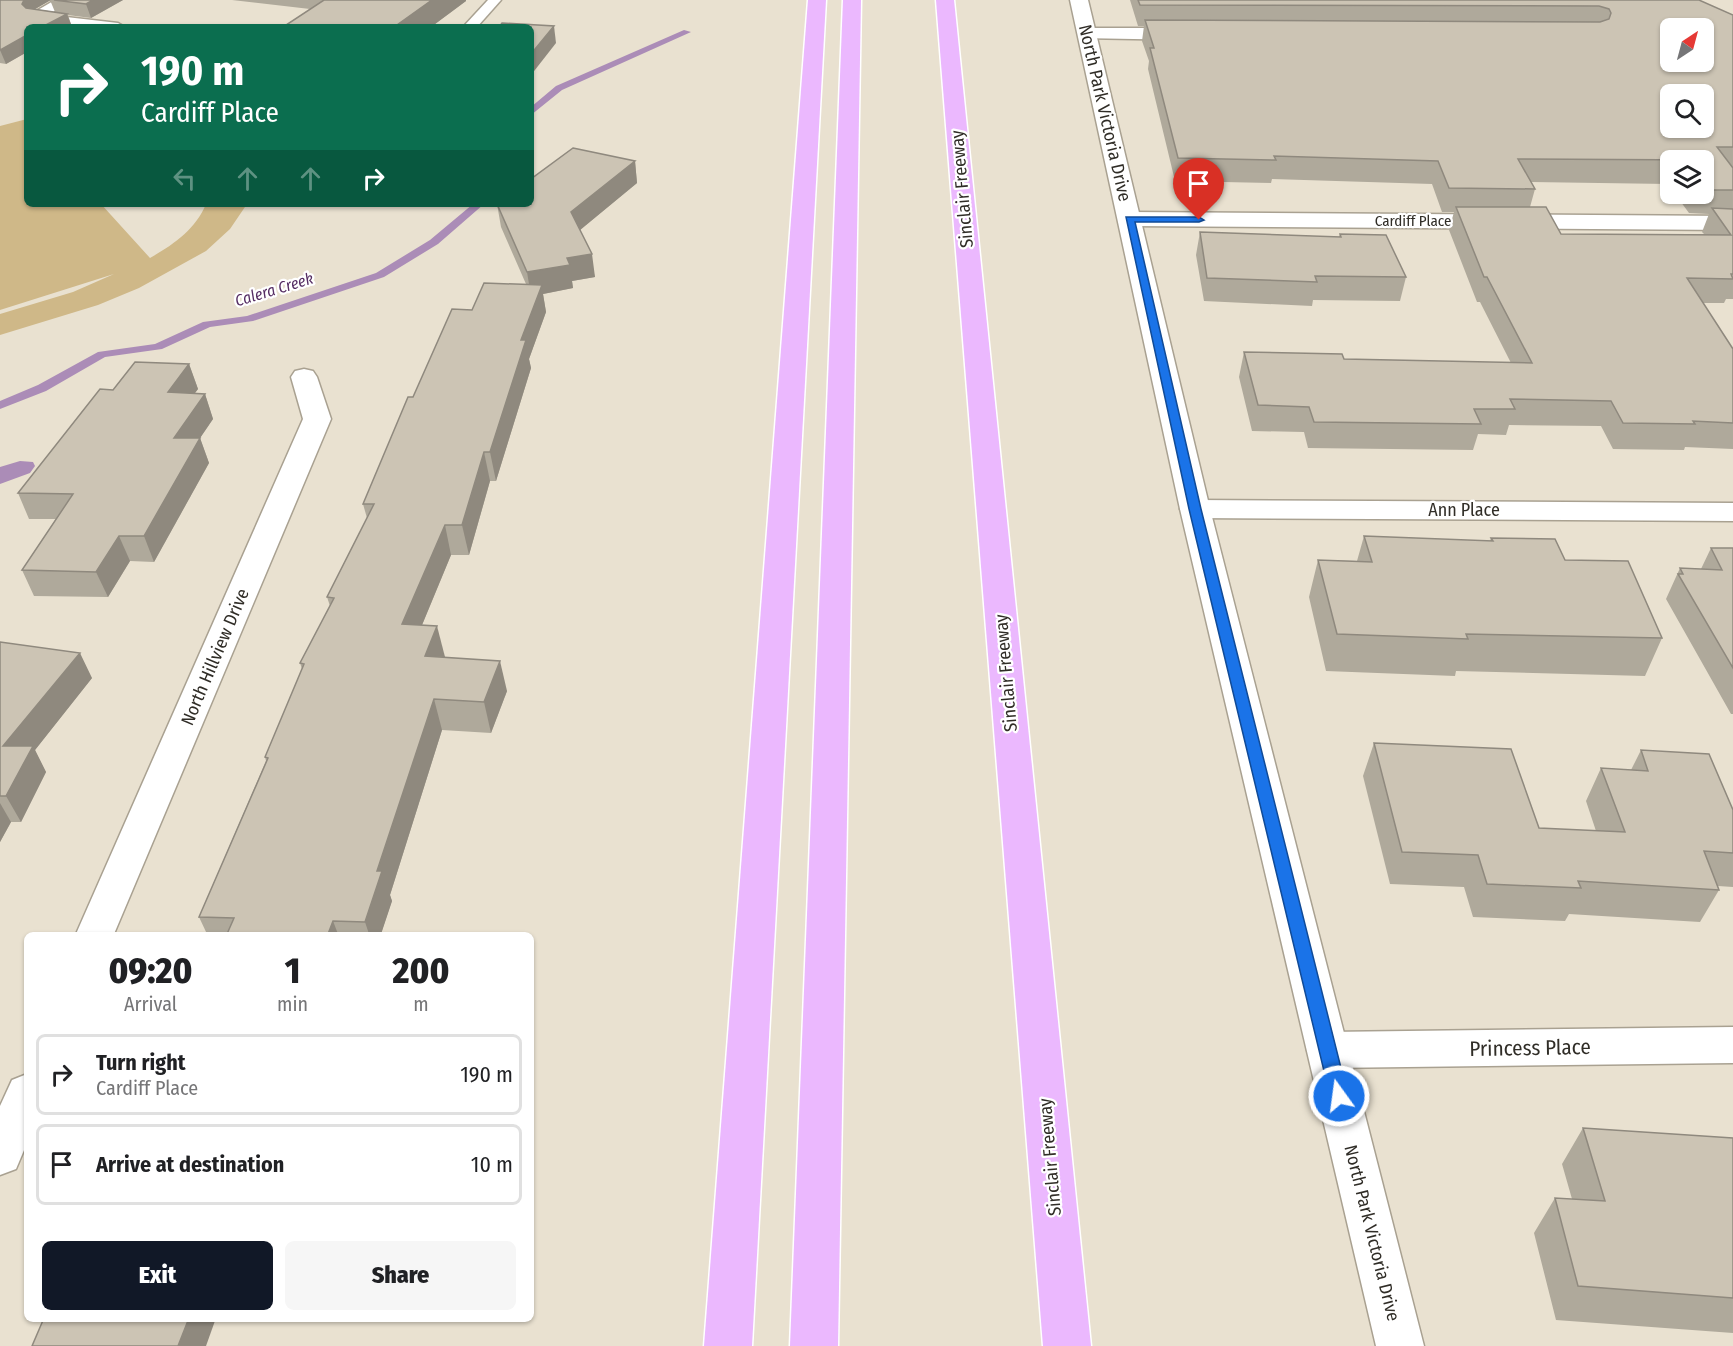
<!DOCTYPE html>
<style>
body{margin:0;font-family:"Fira Sans Condensed",sans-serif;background:#f6f6f6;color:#202124;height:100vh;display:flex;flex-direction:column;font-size:22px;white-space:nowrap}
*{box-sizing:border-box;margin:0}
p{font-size:20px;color:#757577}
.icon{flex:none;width:33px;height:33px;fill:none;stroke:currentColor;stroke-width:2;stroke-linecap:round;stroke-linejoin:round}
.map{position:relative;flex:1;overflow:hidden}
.side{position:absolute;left:24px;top:932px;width:510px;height:390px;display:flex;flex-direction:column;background:#fff;border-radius:9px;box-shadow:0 2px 4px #0004}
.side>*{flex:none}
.guide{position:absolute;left:24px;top:24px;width:510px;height:183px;border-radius:9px;box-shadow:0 2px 4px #0004;background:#0b6e4f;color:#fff;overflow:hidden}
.needle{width:39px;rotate:36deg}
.buttons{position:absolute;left:1660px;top:18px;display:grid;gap:12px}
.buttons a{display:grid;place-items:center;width:54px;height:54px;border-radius:9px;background:#fff;box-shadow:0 2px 4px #0004;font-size:30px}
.pin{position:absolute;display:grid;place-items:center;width:51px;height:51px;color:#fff;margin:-62px -26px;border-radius:50% 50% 50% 0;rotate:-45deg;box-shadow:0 0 6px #0007}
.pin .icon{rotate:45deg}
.me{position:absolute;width:66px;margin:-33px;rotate:346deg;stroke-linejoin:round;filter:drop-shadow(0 0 4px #0008)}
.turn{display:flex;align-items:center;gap:21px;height:126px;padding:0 18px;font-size:27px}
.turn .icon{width:78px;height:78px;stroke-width:2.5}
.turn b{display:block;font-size:42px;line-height:51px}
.lanes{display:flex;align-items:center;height:57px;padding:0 18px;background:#0003;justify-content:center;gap:30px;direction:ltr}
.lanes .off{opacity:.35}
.eta{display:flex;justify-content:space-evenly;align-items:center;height:102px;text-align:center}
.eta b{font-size:36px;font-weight:800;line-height:42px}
.button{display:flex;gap:12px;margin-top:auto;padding:12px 18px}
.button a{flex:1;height:69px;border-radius:9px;background:#111827;color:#fff;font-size:24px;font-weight:800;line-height:69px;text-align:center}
.button a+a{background:#f6f6f6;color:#202124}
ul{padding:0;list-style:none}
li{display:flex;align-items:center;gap:18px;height:81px;margin:0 12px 9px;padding:0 6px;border:3px solid #e0e0e0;border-radius:9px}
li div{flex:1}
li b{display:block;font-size:22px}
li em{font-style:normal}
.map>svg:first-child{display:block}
.green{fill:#cfb888}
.water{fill:#ab8cb7}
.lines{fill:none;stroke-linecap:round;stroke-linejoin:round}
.stream{fill:#ab8cb7;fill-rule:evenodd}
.service-casing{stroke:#a9a191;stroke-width:3}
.minor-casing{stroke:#a9a191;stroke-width:3}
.tertiary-casing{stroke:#a9a191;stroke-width:3}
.motorway-casing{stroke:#fff;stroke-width:3}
.service{fill:#fff;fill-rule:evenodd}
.minor{fill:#fff;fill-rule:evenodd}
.tertiary{fill:#fff;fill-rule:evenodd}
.motorway{fill:#ebb8fe;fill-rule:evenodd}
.wall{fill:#afa99b;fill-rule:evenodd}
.shaded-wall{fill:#8f897e}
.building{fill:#ccc4b4;stroke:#8f897e;stroke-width:1.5;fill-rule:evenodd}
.route{fill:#1a73e8;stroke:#114b97;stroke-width:1.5}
.labels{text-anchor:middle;stroke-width:4.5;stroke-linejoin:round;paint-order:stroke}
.far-street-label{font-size:15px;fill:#302d27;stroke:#fff}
.far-water-label{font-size:16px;font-style:italic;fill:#552d63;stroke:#fff}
.street-label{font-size:18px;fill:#302d27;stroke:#fff}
.near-street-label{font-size:21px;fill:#302d27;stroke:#fff}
</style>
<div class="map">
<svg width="1733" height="1346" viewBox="0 0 1733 1346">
<rect width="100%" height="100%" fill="#e9e1d0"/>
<!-- green -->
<path class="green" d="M 27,119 L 27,204 L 101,204 L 150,258 C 173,245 196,229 206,204 L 247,204 L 230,229 L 206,251 L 139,288 L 98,305 L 0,335 L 0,314 L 73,292 L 114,274 L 0,310 L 0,126 Z"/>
<!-- water -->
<polygon class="water" points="20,461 33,462 35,466 30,473 0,484 0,467"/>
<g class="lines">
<!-- stream -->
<g class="stream">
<polygon points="684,30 691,32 562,90 531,115 531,107 556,86"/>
<polygon points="473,204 484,204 438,244 384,277 253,321 210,327 162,349 105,357 46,391 0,409 0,401 38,385 98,352 155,344 203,322 247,316 376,273 430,240"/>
</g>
<!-- service casing -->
<g class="service-casing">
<g id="service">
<polygon points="55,0 70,0 49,15 118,23 125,27 85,27 31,20 29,17 31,14"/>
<polygon points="488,0 501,0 477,27 463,27"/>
</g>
</g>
<!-- minor casing -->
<g class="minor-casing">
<g id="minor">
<polygon points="1087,28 1187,28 1194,30 1196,34 1194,38 1187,40 1080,38 1078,34 1080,30"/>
<polygon points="1130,212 1733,216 1733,230 1130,226 1122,224 1119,219 1122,214"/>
<polygon points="304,369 313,371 317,377 331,419 114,934 76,934 303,419 291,377 295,371"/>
<polygon points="1195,500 1733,503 1733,521 1195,518 1185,515 1180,509 1185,503"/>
<polygon points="1733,1027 1733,1063 1328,1068 1313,1063 1307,1050 1313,1037 1328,1032"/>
<polygon points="27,1074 27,1143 16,1169 0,1175 0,1106 12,1080"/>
</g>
</g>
<!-- tertiary casing -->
<g class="tertiary-casing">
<polygon id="tertiary" points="1070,0 1088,0 1210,509 1424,1346 1376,1346 1180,509"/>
</g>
<!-- motorway casing -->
<g class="motorway-casing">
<g id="motorway">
<polygon points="808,0 826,0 752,1346 704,1346"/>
<polygon points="843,0 861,0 838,1346 790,1346"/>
<polygon points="936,0 954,0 1091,1346 1043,1346"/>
</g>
</g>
<!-- service -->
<use href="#service" class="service"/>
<!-- minor -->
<use href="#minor" class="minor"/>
<!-- tertiary -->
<use href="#tertiary" class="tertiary"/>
<!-- motorway -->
<use href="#motorway" class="motorway"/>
</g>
<!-- wall -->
<g class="wall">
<path d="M 0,0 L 123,0 L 91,18 L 68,15 L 72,27 L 27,27 L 27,52 L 6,64 L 0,63 ZM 50,0 L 55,12 L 35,9 Z"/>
<polygon points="232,0 466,0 466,1 431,27 283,27 310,9"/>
<path d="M 1130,0 L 1699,0 L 1733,15 L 1733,299 L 1726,299 L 1724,303 L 1703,303 L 1733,349 L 1733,449 L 1685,447 L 1684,450 L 1613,449 L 1601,426 L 1509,425 L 1506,435 L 1478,434 L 1473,450 L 1308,448 L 1304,432 L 1252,431 L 1239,377 L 1244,352 L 1344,359 L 1511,363 L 1480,302 L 1477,302 L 1449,230 L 1454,212 L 1442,212 L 1432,184 L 1272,179 L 1271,183 L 1175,181 L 1148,69 L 1149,61 L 1142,41 L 1144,26 L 1138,26 ZM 1671,160 L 1704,160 L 1704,194 L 1675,194 L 1689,213 L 1709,214 L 1702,232 L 1704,234 L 1561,234 L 1530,207 L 1535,189 L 1531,182 L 1668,184 L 1671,188 Z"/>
<polygon points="635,161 637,183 580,230 595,277 572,281 573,288 543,294 546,312 529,359 531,368 496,481 490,481 469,555 451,555 422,625 445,657 507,691 491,733 442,730 390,895 392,901 381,934 207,934 199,917 266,761 265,757 302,669 300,663 330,606 327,597 367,518 363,504 413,397 472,310 526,284 501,227 497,204"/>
<polygon points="1200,232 1339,237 1340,234 1406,277 1400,301 1313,300 1312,306 1204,301 1196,255"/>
<polygon points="189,364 198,389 194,394 205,394 213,419 200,438 209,463 154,562 130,561 108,597 34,596 22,570 56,519 29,519 18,493 113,390"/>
<polygon points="1364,536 1490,541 1491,538 1565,560 1662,638 1645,676 1456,671 1455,676 1326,671 1309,597 1318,560 1357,561"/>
<polygon points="1711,548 1733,548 1733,714 1731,714 1666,599 1680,568 1701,569"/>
<polygon points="0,642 92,678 35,750 46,772 21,822 11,822 0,842"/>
<polygon points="1374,743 1539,828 1596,831 1586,801 1601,768 1631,770 1641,750 1733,810 1733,887 1718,886 1719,890 1700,922 1569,914 1565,921 1473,917 1464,887 1390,884 1363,776"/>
<polygon points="1583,1128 1733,1138 1733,1333 1556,1320 1534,1233 1555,1198 1572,1199 1562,1164"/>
</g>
<!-- shaded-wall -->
<g class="shaded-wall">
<polygon points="24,0 51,0 30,12 22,4"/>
<polygon points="93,0 123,0 91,18 86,4"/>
<polygon points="432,0 466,0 466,1 431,27 394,27"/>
<polygon points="67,14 72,27 42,27"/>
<polygon points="554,26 556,43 531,75 531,54"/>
<polygon points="27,35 27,52 6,64 0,50"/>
<polygon points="635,161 637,183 574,235 571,212"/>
<polygon points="592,254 595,277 572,281 573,288 543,294 546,312 529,359 531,368 496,481 490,452 521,340 531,296 527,272 567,258"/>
<polygon points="189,364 198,389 177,417 168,392"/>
<polygon points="205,394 213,419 183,463 174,438"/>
<polygon points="200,438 209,463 154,562 144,536"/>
<polygon points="484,452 490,481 469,555 462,525"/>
<polygon points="445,525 451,555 410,654 402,624"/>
<polygon points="119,536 130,561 108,597 96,572"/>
<polygon points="437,626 445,657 425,656"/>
<polygon points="80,653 92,678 35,750 46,772 21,822 6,796 3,746"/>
<polygon points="500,661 507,691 491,733 484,702"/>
<polygon points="434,699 442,730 390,895 392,901 381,934 369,934 365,922 377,871"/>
<polygon points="0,803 11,822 0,842"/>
<polygon points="333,921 338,934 328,934"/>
<polygon points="189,1318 216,1318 206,1346 178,1346"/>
</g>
<!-- building -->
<g class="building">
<polygon points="0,0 24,0 22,4 26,8 67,14 42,27 27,27 27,35 0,50"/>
<polygon points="54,0 93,0 86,4"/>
<polygon points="324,0 432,0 394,27 283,27"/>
<path d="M 1138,0 L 1699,0 L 1733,15 L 1733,147 L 1717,147 L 1733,168 L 1733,190 L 1704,190 L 1704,160 L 1518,159 L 1535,189 L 1449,188 L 1438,161 L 1274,156 L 1276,160 L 1178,158 L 1150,48 L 1154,48 L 1145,20 L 1600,22 L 1609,19 L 1611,13 L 1609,9 L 1599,6 L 1140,5 ZM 1671,28 L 1704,28 L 1704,62 L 1671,62 ZM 1671,94 L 1704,94 L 1704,128 L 1671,128 Z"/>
<polygon points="502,23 554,26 531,54 531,27 499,27"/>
<polygon points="573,148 635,161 571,212 592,254 567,258 570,265 527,272 497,204 531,204 531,179"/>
<polygon points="1456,207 1546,207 1561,234 1731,235 1712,208 1733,209 1733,274 1731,274 1733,279 1687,278 1733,349 1733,423 1693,421 1695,424 1623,423 1611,401 1510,399 1515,409 1474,409 1481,424 1314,422 1309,407 1258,405 1244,352 1342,354 1344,359 1532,363 1487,277 1484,277"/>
<polygon points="1200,232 1341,237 1340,234 1386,235 1406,277 1315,276 1317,282 1207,278"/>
<polygon points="484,283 542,285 521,340 526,340 490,452 484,452 462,525 445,525 402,624 437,626 425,656 500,661 484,702 434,699 377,871 382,871 365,922 333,921 328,934 227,934 234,918 199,917 268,758 265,757 304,664 300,663 334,598 327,597 374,504 363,504 408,397 413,397 452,309 472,310"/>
<polygon points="135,362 189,364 168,392 205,394 174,438 200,438 144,536 119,536 96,572 22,570 73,494 18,493 100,389 113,390"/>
<polygon points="1364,536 1493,541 1491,538 1555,539 1565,560 1628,561 1662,638 1466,634 1468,639 1337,634 1318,560 1372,562"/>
<polygon points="1711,548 1733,548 1733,668 1678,574 1683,574 1680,568 1722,570"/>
<polygon points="0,642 80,653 3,746 33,746 6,796 0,796"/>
<polygon points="1374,743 1511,749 1539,828 1625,832 1601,768 1648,771 1641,750 1709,754 1733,810 1733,853 1704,851 1719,890 1578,881 1581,888 1487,884 1478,855 1402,852"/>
<polygon points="1583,1128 1733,1138 1733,1298 1578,1286 1555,1198 1605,1201"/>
<polygon points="44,1318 189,1318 178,1346 32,1346"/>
</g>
<!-- route -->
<polygon class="route" points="1126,217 1199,217 1204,220 1199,222 1135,222 1201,509 1348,1096 1345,1101 1339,1104 1333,1101 1330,1096 1189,509"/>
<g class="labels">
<!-- far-street labels -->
<g class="far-street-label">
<text x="1413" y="226">Cardiff Place</text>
</g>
<!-- far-water labels -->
<g class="far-water-label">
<text transform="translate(274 289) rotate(-17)" y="6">Calera Creek</text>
</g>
<!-- street labels -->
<g class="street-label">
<text transform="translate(1105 113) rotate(77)" y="6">North Park Victoria Drive</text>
<text transform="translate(962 189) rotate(-95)" y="6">Sinclair Freeway</text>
<text x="1464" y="516">Ann Place</text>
<text transform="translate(215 657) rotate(-67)" y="6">North Hillview Drive</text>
<text transform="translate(1006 673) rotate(-95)" y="6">Sinclair Freeway</text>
<text transform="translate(1050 1157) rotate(-95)" y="6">Sinclair Freeway</text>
<text transform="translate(1372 1233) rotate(76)" y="6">North Park Victoria Drive</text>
</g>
<!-- near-street labels -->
<g class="near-street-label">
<text transform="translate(1530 1048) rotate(-1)" y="7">Princess Place</text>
</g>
</g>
</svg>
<div class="buttons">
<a><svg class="needle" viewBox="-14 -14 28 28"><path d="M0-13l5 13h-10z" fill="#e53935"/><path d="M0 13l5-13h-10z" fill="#757577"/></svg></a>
<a><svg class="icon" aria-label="search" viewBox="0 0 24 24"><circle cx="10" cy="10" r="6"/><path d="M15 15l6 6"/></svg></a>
<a><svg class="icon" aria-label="layers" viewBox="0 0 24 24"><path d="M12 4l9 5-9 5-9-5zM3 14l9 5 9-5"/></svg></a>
</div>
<div class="pin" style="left:1199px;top:220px;background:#d93025"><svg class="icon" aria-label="arrive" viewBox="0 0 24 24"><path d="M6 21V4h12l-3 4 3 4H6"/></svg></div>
<svg class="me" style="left:1339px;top:1096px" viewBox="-20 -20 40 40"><circle r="17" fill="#1a73e8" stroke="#fff" stroke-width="3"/><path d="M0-11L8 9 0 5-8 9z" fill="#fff"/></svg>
<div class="guide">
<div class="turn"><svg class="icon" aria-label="right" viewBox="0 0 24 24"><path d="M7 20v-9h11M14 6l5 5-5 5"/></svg><div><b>190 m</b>Cardiff Place</div></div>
<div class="lanes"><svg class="icon off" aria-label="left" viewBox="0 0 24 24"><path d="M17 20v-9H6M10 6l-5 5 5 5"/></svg><svg class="icon off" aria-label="ahead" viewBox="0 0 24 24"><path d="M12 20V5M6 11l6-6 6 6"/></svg><svg class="icon off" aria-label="ahead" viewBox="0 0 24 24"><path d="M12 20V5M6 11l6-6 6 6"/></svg><svg class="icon" aria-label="right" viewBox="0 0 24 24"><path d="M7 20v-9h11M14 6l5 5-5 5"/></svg></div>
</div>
<section class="side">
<div class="eta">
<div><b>09:20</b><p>Arrival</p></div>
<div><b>1</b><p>min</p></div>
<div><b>200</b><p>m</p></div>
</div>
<ul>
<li><svg class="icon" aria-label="right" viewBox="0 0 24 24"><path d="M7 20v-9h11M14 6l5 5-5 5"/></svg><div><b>Turn right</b><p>Cardiff Place</p></div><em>190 m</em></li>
<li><svg class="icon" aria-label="arrive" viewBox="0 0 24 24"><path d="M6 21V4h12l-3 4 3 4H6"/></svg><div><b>Arrive at destination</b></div><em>10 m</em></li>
</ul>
<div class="button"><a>Exit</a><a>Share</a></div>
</section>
</div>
